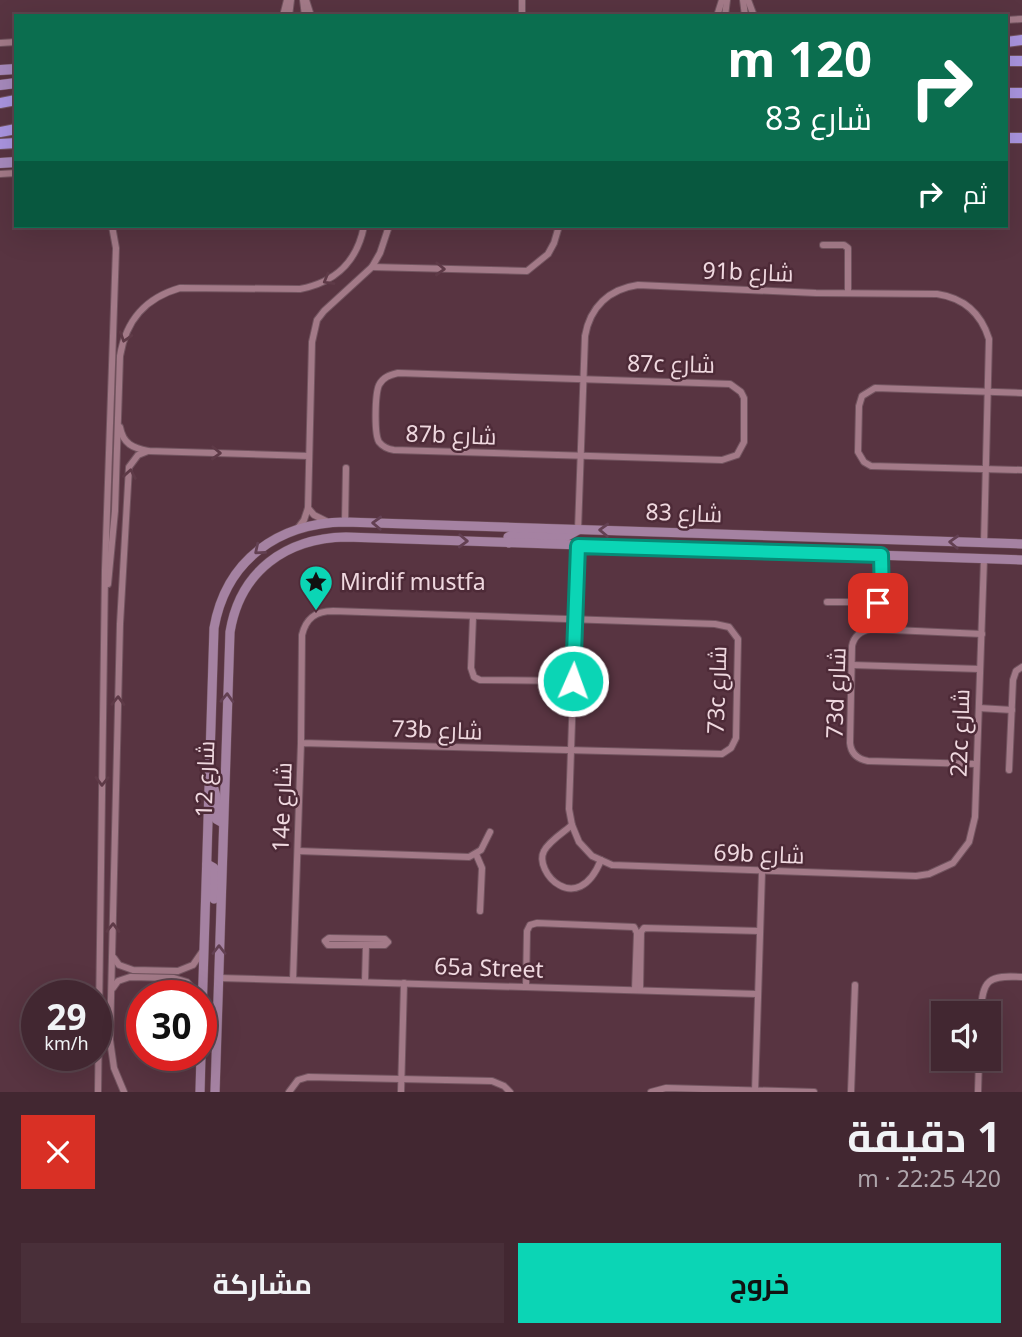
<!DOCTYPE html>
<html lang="ar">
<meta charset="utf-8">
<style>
body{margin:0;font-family:"Noto Sans",Cairo,sans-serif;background:#492f39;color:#f1f3f6;direction:rtl;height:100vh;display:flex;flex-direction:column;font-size:26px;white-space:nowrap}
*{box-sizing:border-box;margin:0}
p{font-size:23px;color:#aea5ab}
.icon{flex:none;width:38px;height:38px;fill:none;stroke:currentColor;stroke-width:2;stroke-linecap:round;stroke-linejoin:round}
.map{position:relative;height:1092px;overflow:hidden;direction:ltr}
.side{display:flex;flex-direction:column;background:#422731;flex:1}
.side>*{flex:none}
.top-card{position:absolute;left:14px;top:14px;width:994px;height:214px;border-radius:0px;box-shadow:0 7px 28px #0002,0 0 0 2px #5a444d;direction:rtl;background:#0b6e4f;color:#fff;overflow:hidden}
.tools{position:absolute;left:931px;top:1001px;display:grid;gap:14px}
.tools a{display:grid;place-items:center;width:70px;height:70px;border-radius:0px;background:#422731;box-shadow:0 7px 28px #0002,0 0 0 2px #5a444d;font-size:35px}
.speed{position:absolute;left:21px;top:980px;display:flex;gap:14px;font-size:35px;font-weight:700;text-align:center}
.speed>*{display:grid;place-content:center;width:91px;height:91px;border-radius:50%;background:#422731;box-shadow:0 7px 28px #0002,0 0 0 2px #5a444d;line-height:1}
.speed small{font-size:18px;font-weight:400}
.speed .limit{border:10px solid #d22;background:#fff;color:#111}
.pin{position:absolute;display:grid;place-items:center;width:60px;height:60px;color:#fff;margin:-30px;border-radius:14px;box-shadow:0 4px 10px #0006}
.me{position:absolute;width:77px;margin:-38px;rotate:2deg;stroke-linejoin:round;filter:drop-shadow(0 0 5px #0008)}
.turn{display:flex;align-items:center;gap:24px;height:147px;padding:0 21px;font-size:32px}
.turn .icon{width:91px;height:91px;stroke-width:2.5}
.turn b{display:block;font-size:49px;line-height:60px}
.then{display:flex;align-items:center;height:66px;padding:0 21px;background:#0003;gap:14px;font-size:26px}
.round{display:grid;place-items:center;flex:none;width:74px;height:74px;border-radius:0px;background:#492f39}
.summary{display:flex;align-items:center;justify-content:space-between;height:119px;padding:0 21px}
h1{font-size:42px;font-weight:700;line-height:52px}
.button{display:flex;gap:14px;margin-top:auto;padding:14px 21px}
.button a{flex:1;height:80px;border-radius:0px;background:#0bd5b5;color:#111;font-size:28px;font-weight:700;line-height:80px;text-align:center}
.button a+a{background:#492f39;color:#f1f3f6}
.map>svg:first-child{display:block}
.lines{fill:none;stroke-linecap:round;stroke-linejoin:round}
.street-casing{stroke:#72545f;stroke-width:8}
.secondary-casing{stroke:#72545f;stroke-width:10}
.primary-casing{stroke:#72545f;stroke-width:11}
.highway-casing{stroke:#72545f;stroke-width:12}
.street{stroke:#a37a88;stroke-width:6}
.secondary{stroke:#a582a2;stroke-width:9}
.primary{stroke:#a78abd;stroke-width:10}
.highway{stroke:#aa95e0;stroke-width:10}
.oneway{stroke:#5e3a47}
.oneway2{stroke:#634052}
.route-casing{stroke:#078a76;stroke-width:18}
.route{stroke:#0bd5b5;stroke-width:12}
.labels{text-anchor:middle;stroke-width:5;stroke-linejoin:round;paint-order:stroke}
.street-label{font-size:23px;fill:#efd8df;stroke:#4d2a37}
.poi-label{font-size:23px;fill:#efd8df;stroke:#4d2a37;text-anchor:start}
</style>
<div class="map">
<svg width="1022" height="1092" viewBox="0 0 1022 1092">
<rect width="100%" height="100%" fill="#583441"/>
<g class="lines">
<!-- street casing -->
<g class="street-casing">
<g id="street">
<polyline points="303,0 305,16"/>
<polyline points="306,0 311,16"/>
<polyline points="743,0 745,16"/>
<polyline points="748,0 754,16"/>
<polyline points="283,16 287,0"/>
<polyline points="289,16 291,0"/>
<polyline points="522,16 522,0"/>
<polyline points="717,16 722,0"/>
<polyline points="725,16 727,0"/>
<polyline points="1006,20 1022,19"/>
<polyline points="0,43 16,42"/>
<polyline points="0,174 16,173"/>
<polyline points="823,245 844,245 848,248 848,293"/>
<polyline points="372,267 527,271 548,254 554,243 559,226"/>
<path d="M 398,373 L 730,384 L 741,392 L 744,398 L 744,442 L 737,455 L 722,460 L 394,450 C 387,449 383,447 379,442 C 374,434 375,394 379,385 C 383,377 390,375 398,373 Z"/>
<polyline points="1022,393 875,388 862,396 859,406 858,452 864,462 871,466 1022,470"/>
<path d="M 120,427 C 123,444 133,448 148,451 L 309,456"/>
<polyline points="308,508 314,515 326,521"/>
<polyline points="345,522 346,468"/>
<polyline points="298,528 304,520 308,508 312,342 317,320 324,311 372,267 380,253 389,226"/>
<path d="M 578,530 L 585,336 C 590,307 609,289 638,285 L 816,293 L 937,294 C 964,298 981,313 989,339 L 984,543"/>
<polyline points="578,546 569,809 572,825 579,842 592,856 612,865 916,876 929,874 953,863 969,842 975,817 984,559"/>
<path d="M 108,584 L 115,511 L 120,356 C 126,320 145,298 180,288 L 300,289 C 336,282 357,262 364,226"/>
<polyline points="827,602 879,602 882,597 881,555"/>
<polyline points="473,617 471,668 474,677 480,680 573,681"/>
<polyline points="852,665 980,669"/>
<polyline points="979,708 1012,710"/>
<path d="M 976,764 L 868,761 C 857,759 851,753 850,743 L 852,646 C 854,636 860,631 871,629 L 982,634"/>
<polyline points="1009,770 1013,680 1016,671 1022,667"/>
<path d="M 572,825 C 564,832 549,841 544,851 C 533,871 577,919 601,860"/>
<polyline points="298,851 469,857 481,850 490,832"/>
<polyline points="476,854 482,868 480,911"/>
<polygon points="329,938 385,939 388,942 385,945 328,945 325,941"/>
<polyline points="114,958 119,965 133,970 178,971 193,965 202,952"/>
<polyline points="219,978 757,994"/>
<path d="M 293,980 L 301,743 L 302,635 C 306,618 316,611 333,611 L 715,624 L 729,627 L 738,639 L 736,738 L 731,748 L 722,754 L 301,743"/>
<polyline points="365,982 366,945"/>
<polyline points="526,986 527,931 530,925 537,923 634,927 637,933 635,990"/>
<polyline points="113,988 118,981 130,977 174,978 187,982 199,996"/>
<polyline points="640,990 641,932 644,928 760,931"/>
<path d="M 981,1013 C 982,979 989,975 1022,977"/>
<polyline points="98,1092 105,570 116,248 112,226"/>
<polyline points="124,1092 114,1068 110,1040 120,624 129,467 138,455 148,451"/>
<polyline points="289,1092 298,1080 308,1077 492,1081 504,1086 510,1092"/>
<polyline points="401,1092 404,983"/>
<polyline points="651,1092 666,1088 814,1092"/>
<polyline points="755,1092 762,872"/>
<polyline points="851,1092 855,985"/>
<polyline points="978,1092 979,1059"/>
</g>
</g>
<!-- secondary casing -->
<g class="secondary-casing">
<g id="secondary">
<polyline points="509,543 508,537 512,535 567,536 578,530"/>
<polyline points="212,782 216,796 216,819 223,823"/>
<polyline points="207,864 214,868 214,899"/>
<path d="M 201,1046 L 214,628 C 226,560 278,523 345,522 L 1022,544"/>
<polyline points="200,1092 201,1055"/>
<path d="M 215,1092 L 230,632 C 240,571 286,538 346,537 L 1022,560"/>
</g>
</g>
<!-- primary casing -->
<g class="primary-casing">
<g id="primary">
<polyline points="0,70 16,69"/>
<polyline points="0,85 16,83"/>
<polyline points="0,163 16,162"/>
</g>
</g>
<!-- highway casing -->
<g class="highway-casing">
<g id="highway">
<polyline points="1006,42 1022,40"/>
<polyline points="1006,61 1022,61"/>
<polyline points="1006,93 1022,93"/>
<polyline points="0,103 16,100"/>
<polyline points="0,132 16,129"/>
<polyline points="1006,138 1022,138"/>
<polyline points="0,144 16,143"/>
</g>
</g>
<!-- street -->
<use href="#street" class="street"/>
<!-- secondary -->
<use href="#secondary" class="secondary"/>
<!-- primary -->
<use href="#primary" class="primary"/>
<!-- highway -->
<use href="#highway" class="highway"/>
</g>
<!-- one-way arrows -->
<defs><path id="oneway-chevron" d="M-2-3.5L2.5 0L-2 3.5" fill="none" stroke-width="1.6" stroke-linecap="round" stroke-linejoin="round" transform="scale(1.75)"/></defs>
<g class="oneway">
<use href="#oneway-chevron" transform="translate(440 269) rotate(2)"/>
<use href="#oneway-chevron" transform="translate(328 280) rotate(150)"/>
<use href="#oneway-chevron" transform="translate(125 337) rotate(108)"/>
<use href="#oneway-chevron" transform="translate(216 453) rotate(2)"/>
<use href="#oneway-chevron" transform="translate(130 474) rotate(-80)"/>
<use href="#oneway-chevron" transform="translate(118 701) rotate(-89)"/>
<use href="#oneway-chevron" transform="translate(102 781) rotate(91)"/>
<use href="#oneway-chevron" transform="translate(113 928) rotate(-89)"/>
</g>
<g class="oneway2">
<use href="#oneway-chevron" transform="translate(377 523) rotate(-178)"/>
<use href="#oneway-chevron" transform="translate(604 530) rotate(-178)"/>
<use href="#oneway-chevron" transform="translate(463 541) rotate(2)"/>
<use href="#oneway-chevron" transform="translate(954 542) rotate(-178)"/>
<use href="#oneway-chevron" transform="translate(259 550) rotate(140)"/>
<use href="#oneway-chevron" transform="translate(227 698) rotate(-88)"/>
<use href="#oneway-chevron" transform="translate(219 950) rotate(-90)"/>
</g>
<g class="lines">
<!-- route casing -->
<g class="route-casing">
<polyline id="route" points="573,681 578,546 881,555 882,597 878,603"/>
</g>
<!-- route -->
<use href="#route" class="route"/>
</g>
<!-- icons -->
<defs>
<g id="sight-pin" transform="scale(1.75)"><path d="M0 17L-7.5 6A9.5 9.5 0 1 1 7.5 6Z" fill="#0bd5b5" stroke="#4d2a37"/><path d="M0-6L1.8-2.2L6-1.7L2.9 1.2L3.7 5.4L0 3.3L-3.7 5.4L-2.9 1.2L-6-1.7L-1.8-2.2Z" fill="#111"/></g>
</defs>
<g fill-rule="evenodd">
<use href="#sight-pin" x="316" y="582"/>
</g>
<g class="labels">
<!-- street labels -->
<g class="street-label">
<text transform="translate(748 272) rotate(2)" y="8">91b شارع</text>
<text transform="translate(671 364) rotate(1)" y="8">87c شارع</text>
<text transform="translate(451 435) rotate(2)" y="8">87b شارع</text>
<text transform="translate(684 513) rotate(2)" y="8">شارع 83</text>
<text transform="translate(717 690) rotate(-88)" y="8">73c شارع</text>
<text transform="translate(836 693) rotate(-88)" y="8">73d شارع</text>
<text transform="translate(437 730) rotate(2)" y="8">73b شارع</text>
<text transform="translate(960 733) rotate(-88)" y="8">22c شارع</text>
<text transform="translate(205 779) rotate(-88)" y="8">شارع 12</text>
<text transform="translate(282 807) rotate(-88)" y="8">14e شارع</text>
<text transform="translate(759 854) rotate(2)" y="8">69b شارع</text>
<text transform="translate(489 968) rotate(2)" y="8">65a Street</text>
</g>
<!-- poi labels -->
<g class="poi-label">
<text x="340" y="590">Mirdif mustfa</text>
</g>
</g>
</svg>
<div class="tools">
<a><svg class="icon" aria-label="sound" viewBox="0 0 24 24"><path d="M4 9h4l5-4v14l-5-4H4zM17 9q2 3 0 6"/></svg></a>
</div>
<div class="speed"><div>29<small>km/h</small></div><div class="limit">30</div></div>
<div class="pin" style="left:878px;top:603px;background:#d93025"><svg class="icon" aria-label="arrive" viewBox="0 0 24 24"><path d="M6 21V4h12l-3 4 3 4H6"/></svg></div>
<svg class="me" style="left:573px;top:681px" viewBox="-20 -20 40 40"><circle r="17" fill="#0bd5b5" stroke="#fff" stroke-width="3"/><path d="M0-11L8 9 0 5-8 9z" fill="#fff"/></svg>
<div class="top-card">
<div class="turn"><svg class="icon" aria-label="right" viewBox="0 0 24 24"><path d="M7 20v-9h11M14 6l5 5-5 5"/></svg><div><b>120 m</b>شارع 83</div></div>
<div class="then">ثم<svg class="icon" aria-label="right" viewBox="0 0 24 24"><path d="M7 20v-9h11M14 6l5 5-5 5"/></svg></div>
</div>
</div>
<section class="side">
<div class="summary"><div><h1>1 دقيقة</h1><p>420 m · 22:25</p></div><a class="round" style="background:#d93025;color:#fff"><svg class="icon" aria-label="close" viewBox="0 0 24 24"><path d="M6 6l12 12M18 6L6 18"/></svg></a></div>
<div class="button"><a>خروج</a><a>مشاركة</a></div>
</section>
